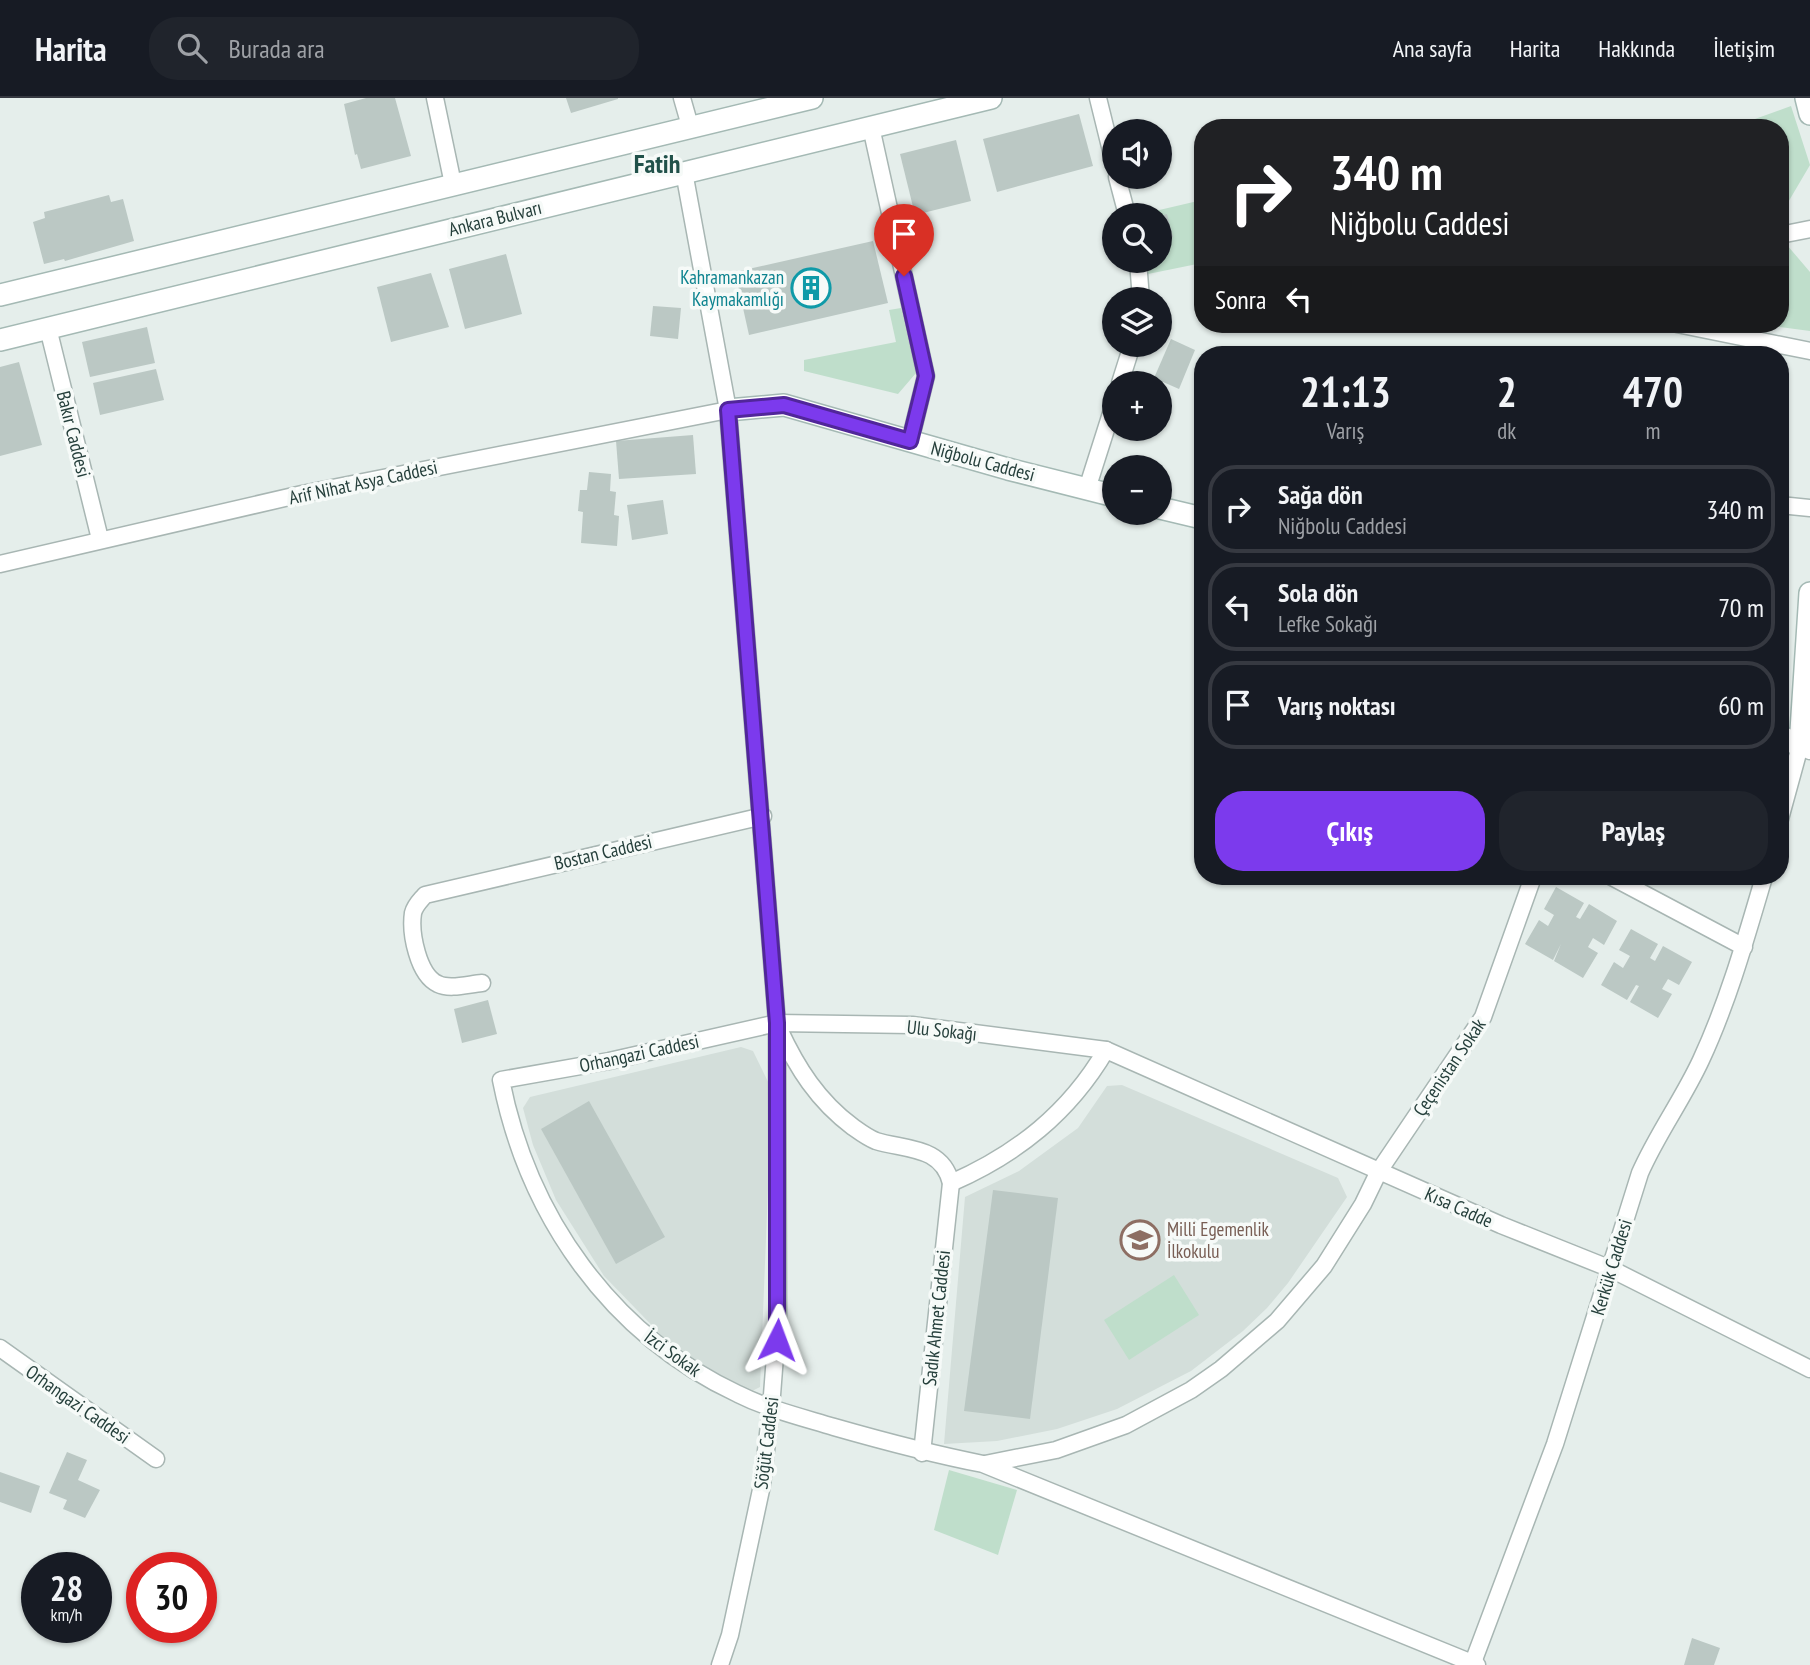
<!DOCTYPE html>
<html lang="tr">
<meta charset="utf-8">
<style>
body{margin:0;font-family:"PT Sans Narrow",sans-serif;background:#20242c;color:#f1f3f6;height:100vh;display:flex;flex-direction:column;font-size:26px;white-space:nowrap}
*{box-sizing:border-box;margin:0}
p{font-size:23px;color:#9ea1a6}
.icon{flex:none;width:38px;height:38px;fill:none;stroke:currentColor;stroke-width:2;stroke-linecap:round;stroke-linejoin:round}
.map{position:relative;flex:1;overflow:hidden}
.details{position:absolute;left:1194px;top:248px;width:595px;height:539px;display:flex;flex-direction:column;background:#171b24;border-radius:28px;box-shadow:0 2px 5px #0004}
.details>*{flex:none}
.banner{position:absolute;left:1194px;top:21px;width:595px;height:214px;border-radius:28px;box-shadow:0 2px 5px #0004;background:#202124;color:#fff;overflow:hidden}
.buttons{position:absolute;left:1102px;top:21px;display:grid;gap:14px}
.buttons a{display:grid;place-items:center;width:70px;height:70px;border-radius:50%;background:#171b24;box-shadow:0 2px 5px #0004;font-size:35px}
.speed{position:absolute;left:21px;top:1454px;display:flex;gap:14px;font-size:35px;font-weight:700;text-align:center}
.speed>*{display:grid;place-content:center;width:91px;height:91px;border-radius:50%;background:#171b24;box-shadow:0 2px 5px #0004;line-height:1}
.speed small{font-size:18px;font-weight:400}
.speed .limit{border:10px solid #d22;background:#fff;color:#111}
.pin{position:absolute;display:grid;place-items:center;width:60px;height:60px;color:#fff;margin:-72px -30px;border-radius:50% 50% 50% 0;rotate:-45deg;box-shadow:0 0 7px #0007}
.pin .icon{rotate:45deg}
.me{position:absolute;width:77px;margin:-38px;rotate:3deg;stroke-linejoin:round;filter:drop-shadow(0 0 5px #0008)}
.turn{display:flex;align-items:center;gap:24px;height:147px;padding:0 21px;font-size:32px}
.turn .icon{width:91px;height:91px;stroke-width:2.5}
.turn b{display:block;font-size:49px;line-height:60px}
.then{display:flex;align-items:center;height:66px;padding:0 21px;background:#0003;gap:14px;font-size:26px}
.eta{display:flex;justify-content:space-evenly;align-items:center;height:119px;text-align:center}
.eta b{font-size:42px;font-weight:700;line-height:49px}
.button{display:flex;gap:14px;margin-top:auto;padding:14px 21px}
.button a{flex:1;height:80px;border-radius:28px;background:#7c3aed;color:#fff;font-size:28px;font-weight:700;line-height:80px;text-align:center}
.button a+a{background:#20242c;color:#f1f3f6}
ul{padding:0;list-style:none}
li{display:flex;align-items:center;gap:21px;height:88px;margin:0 14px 10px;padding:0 7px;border:4px solid #363941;border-radius:28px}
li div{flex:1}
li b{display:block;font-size:26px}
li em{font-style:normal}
header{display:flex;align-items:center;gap:42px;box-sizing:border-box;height:98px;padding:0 35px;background:#171b24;border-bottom:2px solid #363941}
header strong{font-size:33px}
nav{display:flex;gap:38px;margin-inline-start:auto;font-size:24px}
.search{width:490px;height:63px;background:#20242c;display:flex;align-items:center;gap:18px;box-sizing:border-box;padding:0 24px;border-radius:28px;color:#9ea1a6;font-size:26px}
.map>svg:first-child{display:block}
.built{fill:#d3deda}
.green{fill:#bfdecb}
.building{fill:#bbc8c4}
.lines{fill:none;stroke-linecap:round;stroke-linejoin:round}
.street-casing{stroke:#a8b6b3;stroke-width:19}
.secondary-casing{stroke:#a4b9b4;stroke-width:24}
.street{stroke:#fff;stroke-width:16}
.secondary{stroke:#fff;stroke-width:21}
.route-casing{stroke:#51269a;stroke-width:18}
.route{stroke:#7c3aed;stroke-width:12}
.labels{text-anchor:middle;stroke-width:7;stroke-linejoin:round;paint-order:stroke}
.street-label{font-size:19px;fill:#253f3b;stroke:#f6faf8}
.culture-label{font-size:19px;fill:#0d838f;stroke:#f6faf8;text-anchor:end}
.education-label{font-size:19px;fill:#785e54;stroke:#f6faf8;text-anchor:start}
.district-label{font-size:26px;font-weight:bold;fill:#21514a;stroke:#f6faf8}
</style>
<header>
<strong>Harita</strong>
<div class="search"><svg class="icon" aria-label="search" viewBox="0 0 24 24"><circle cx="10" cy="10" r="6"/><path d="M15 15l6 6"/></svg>Burada ara</div>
<nav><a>Ana sayfa</a><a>Harita</a><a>Hakkında</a><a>İletişim</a></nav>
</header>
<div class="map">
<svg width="1810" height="1567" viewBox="0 0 1810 1567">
<rect width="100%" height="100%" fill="#e5eeeb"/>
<!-- built -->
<g class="built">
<polygon points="741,949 753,953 772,992 760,1289 746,1296 669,1245 604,1178 556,1102 533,1047 523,1010 530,999"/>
<polygon points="1122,987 1338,1080 1347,1099 1288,1185 1267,1210 1243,1233 1191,1273 1117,1311 1057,1331 997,1343 944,1346 965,1099 1019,1073 1078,1030 1107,988"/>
</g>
<!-- green -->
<g class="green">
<polygon points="1791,8 1810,67 1780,118 1780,30 1730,30"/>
<polygon points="1202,102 1202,165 1148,176 1145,163 1160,163 1160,117 1138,117"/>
<polygon points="1787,147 1810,174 1810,233 1756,226 1780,226 1780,149"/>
<polygon points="901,210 916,275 898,296 804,273 804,262 896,244 889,212"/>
<polygon points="1174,1177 1199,1217 1129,1262 1104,1222"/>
<polygon points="949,1372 1017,1392 998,1457 934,1432"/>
</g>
<!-- building -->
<g class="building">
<polygon points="366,0 395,0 411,58 361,71 357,56 355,57 344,6"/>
<polygon points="566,0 618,0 618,1 571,15"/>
<polygon points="1079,16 1093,68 997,94 983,41"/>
<polygon points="956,42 971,103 915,117 900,56"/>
<polygon points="109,97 111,104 123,101 134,143 65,163 64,161 44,166 33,124 45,120 44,114"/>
<polygon points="1167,116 1173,139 1160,143 1160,118"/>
<polygon points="873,143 888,205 749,237 735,174"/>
<polygon points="506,156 522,216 465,231 449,171"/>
<polygon points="431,175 449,229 391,244 377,189"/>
<polygon points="653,208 681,210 678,241 650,238"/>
<polygon points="147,229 155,265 90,279 82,244"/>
<polygon points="1171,241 1195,252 1179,291 1154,280"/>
<polygon points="19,264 42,347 0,358 0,269"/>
<polygon points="156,271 164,302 100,317 93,285"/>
<polygon points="693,337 696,376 619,381 616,343"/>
<polygon points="589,374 611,376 610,393 616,394 614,417 619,418 617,448 581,445 583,414 578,413 580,392 587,392"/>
<polygon points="663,402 668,436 632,442 627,407"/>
<polygon points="1556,789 1584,805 1576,819 1580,821 1589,806 1617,823 1604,847 1593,840 1588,849 1598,855 1583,880 1554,863 1561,846 1553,862 1525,846 1539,822 1548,828 1554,817 1544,811"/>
<polygon points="1631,831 1658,846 1650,860 1655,863 1663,848 1692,864 1679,887 1668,881 1662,891 1672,896 1658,920 1630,904 1639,888 1636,887 1627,902 1601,887 1614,864 1623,870 1630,858 1619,852"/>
<polygon points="488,902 497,936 462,945 454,911"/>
<polygon points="589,1003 665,1139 616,1166 541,1031"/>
<polygon points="993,1092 1058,1100 1030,1321 964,1313"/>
<polygon points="67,1354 87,1362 78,1382 100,1392 85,1420 63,1411 67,1402 49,1395"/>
<polygon points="0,1374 40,1388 31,1415 0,1404"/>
<polygon points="1692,1540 1720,1550 1714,1567 1684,1567"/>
</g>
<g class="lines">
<!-- street casing -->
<g class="street-casing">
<g id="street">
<polyline points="435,0 453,86"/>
<polyline points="682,0 690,28"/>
<polyline points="1098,0 1115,69"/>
<polyline points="871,29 926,278 910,343"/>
<polyline points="684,74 728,312 777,925 778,1219 771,1310 762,1387 730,1537 720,1567"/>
<polyline points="1117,79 1127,117"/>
<polyline points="1780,137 1810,131"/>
<polyline points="1138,163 1141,201"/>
<polyline points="1677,226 1810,253"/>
<polyline points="48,230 100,441"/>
<polyline points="1120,285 1132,247"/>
<polyline points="1087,391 1115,303"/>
<polyline points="1780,407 1810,410"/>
<polyline points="0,466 302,396 728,312"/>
<polyline points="1780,721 1800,648 1810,653"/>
<polyline points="1612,779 1744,849"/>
<path d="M 482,885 C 469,886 450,892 438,886 C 418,877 410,835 413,815 C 415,807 420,803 425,797 L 763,718"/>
<path d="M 779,931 C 797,970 818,1003 853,1029 C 860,1034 868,1040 876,1043 C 906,1052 942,1048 951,1085 L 922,1355"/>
<path d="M 951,1085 C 1017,1056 1069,1015 1106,952"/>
<polyline points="0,1250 156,1361"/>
<polyline points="985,1366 1056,1352 1126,1327 1191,1292 1221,1271 1277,1223 1324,1168 1363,1106 1379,1073 1483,919 1533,779"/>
<path d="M 1472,1567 L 1555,1346 L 1640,1075 C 1657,1036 1683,1001 1701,962 C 1728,904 1746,840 1764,779"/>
<path d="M 1477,1567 L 983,1366 C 932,1356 883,1343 834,1329 C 801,1319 768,1311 738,1296 C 610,1236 528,1118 501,982 L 609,963 L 777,925 L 912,927 L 1106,952 L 1501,1127 L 1611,1171 L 1810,1271"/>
</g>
</g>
<!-- secondary casing -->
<g class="secondary-casing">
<g id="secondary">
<polyline points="1806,0 1810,16"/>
<polyline points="0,197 812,0"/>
<polyline points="0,242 991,0"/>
<polyline points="728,312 784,307 1008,371 1115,398"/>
<polyline points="1160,410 1202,420"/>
<polyline points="1780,638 1800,648"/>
<polyline points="1800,648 1810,495"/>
</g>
</g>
<!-- street -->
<use href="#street" class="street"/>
<!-- secondary -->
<use href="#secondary" class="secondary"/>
</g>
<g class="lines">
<!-- route casing -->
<g class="route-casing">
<polyline id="route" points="777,1242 777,925 728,312 784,307 910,343 926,278 904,178"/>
</g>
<!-- route -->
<use href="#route" class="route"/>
</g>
<!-- icons -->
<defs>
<g id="building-ring" transform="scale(2.0125)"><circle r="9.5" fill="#f6faf8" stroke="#0f9aa8" stroke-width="1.5"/><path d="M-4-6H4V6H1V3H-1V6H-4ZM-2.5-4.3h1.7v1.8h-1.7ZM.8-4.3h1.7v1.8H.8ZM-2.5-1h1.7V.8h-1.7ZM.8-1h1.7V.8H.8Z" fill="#0f9aa8"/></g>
<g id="school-ring" transform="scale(2.0125)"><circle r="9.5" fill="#f6faf8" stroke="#8d6e63" stroke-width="1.5"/><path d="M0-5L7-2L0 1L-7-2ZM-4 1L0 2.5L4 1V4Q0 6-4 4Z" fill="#8d6e63"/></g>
</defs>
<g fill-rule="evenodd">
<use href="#building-ring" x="811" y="190"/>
<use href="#school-ring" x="1140" y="1142"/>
</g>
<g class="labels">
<!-- street labels -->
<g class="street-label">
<text transform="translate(495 120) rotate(-14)" y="7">Ankara Bulvarı</text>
<text transform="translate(74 336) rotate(76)" y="7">Bakır Caddesi</text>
<text transform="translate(983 363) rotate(15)" y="7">Niğbolu Caddesi</text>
<text transform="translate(363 384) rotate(-12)" y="7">Arif Nihat Asya Caddesi</text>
<text transform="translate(603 754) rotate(-13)" y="7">Bostan Caddesi</text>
<text transform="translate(942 932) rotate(6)" y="7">Ulu Sokağı</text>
<text transform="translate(639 955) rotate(-12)" y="7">Orhangazi Caddesi</text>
<text transform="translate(1449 969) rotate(-56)" y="7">Çeçenistan Sokak</text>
<text transform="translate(1459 1109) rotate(24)" y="7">Kısa Cadde</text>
<text transform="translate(1611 1169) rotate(-73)" y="7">Kerkük Caddesi</text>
<text transform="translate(936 1220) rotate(-84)" y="7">Sadık Ahmet Caddesi</text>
<text transform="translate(673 1255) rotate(36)" y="7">İzci Sokak</text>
<text transform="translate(78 1306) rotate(35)" y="7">Orhangazi Caddesi</text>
<text transform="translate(766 1345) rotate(-83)" y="7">Söğüt Caddesi</text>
</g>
<!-- culture labels -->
<g class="culture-label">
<text x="784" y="186">Kahramankazan<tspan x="784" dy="22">Kaymakamlığı</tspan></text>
</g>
<!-- education labels -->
<g class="education-label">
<text x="1167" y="1138">Milli Egemenlik<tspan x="1167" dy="22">İlkokulu</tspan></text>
</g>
<!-- district labels -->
<g class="district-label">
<text x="657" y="75">Fatih</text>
</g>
</g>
</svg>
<div class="buttons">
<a><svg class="icon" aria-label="sound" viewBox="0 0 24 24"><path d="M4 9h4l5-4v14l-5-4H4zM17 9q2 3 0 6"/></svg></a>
<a><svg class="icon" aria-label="search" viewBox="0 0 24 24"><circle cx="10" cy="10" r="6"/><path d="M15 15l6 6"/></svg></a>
<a><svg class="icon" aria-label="layers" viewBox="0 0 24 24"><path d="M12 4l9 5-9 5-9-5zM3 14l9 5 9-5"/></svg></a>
<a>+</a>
<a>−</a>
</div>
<div class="speed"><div>28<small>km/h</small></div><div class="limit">30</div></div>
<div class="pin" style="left:904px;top:178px;background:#d93025"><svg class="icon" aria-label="arrive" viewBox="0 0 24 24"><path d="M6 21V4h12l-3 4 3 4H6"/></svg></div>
<svg class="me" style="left:777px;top:1242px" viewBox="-20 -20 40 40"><path d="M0-17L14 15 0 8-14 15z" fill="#7c3aed" stroke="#fff" stroke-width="4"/></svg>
<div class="banner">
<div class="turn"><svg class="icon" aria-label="right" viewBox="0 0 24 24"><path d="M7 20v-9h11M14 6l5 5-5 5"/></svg><div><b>340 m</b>Niğbolu Caddesi</div></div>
<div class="then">Sonra<svg class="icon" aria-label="left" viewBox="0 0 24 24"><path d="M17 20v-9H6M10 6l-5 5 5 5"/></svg></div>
</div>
<section class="details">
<div class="eta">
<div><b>21:13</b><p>Varış</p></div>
<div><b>2</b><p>dk</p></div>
<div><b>470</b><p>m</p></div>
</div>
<ul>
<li><svg class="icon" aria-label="right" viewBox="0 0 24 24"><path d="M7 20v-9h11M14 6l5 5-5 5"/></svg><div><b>Sağa dön</b><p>Niğbolu Caddesi</p></div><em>340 m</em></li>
<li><svg class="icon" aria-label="left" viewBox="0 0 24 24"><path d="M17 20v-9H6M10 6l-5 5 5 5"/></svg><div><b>Sola dön</b><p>Lefke Sokağı</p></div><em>70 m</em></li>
<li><svg class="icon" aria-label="arrive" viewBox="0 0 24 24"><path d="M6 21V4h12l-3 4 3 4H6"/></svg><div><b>Varış noktası</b></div><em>60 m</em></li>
</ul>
<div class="button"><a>Çıkış</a><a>Paylaş</a></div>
</section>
</div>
